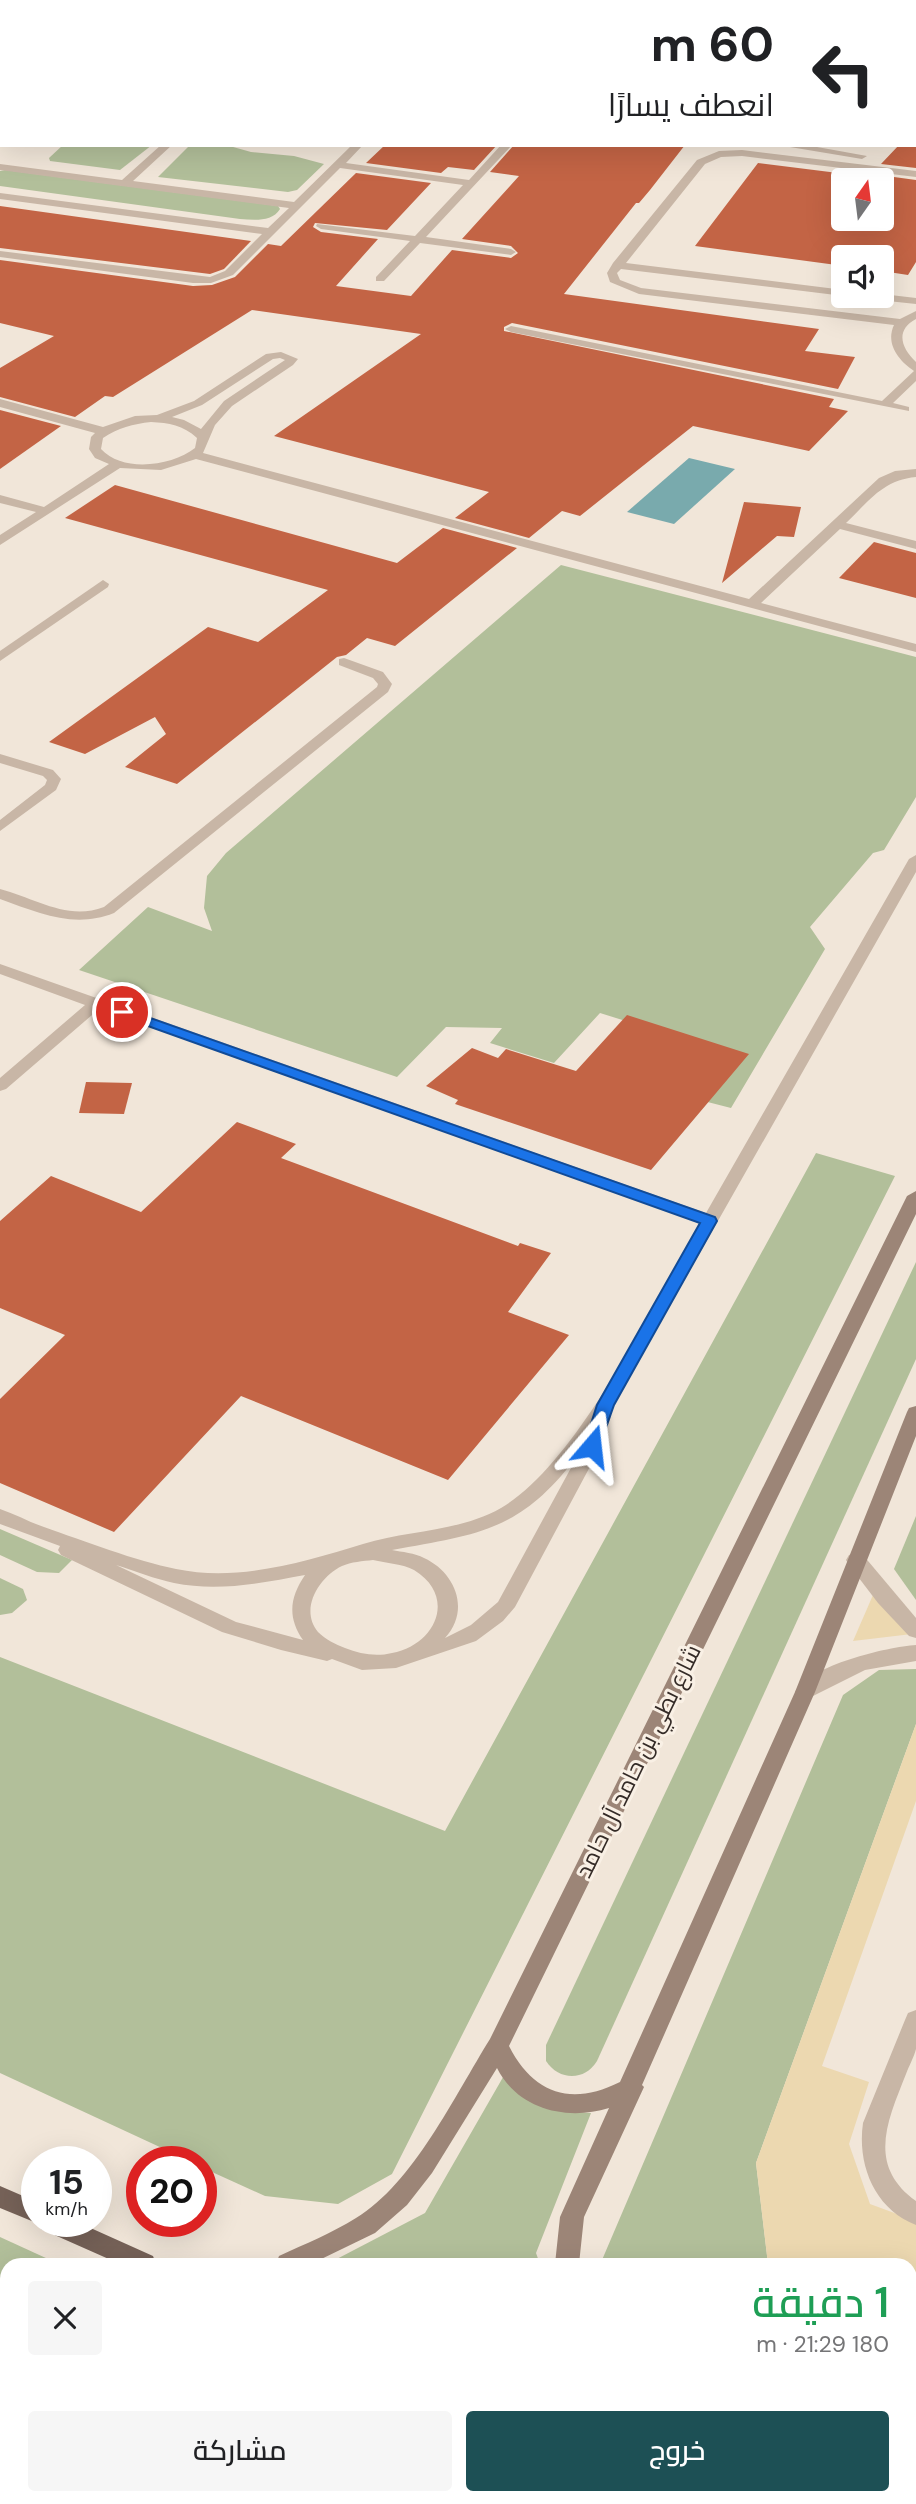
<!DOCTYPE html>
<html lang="ar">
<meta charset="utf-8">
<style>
body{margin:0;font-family:"DM Sans",Cairo,sans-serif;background:#f6f6f6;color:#202124;direction:rtl;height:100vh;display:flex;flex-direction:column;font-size:26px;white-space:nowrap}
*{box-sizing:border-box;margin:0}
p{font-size:23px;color:#757577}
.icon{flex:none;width:38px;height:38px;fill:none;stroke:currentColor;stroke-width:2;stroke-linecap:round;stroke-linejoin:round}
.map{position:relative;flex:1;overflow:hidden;direction:ltr}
.drawer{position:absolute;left:0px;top:2258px;width:917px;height:247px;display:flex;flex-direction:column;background:#fff;border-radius:21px 21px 0 0;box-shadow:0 7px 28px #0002;direction:rtl}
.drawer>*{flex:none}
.guide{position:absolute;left:0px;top:0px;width:917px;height:147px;box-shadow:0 7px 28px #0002;direction:rtl;background:#fff;color:#202124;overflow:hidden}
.needle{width:46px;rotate:14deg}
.fabs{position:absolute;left:831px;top:168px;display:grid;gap:14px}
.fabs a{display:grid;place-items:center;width:63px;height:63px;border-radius:7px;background:#fff;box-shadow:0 7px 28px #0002;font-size:35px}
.speed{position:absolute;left:21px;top:2146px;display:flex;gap:14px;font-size:35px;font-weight:700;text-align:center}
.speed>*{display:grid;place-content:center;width:91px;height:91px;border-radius:50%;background:#fff;box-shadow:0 7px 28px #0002;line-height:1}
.speed small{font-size:18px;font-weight:400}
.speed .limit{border:10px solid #d22;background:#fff;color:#111}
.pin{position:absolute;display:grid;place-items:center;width:60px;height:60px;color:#fff;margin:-30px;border:4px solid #fff;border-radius:50%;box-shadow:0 2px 7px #0007}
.me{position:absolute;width:77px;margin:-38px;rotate:17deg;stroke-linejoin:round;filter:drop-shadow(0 0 5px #0008)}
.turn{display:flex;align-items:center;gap:24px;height:147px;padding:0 28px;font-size:32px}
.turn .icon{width:91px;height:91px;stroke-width:2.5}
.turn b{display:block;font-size:49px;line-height:60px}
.round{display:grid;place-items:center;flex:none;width:74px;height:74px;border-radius:7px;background:#f6f6f6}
.summary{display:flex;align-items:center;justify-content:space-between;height:119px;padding:0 28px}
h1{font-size:42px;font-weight:600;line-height:52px;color:#1e9e55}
.cta{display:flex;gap:14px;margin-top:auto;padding:14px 28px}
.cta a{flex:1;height:80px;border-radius:7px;background:#1d5055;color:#fff;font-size:28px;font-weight:600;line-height:80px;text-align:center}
.cta a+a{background:#f6f6f6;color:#202124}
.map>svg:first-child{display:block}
.green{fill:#b2bf9a}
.sand{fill:#ecd8b0}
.water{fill:#79aaad}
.building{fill:#c36445;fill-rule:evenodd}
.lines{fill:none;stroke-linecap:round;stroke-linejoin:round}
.lane{fill:#c8b6a6;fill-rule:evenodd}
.street{fill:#c8b6a6;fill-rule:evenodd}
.secondary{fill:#9c8577;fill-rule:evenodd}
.primary{fill:#766258;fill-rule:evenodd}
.route{fill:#1a73e8;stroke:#114b97;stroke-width:2}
.labels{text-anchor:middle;stroke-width:6;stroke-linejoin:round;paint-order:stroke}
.street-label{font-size:23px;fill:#342b27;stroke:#f9f0e5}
</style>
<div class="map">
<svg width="916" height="2504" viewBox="0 0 916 2504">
<rect width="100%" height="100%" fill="#f1e6d9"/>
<!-- green -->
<g class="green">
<polygon points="63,145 152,145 120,170 50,161 49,158"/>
<polygon points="190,145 226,145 251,152 294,156 324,164 297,190 288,192 158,177"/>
<path d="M 5,170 L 278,206 L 280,209 C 272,222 255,220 240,219 L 0,186 L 0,171 Z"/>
<polygon points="561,565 916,657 916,797 884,850 873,853 810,927 825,949 731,1108 692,1098 728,1053 600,1013 554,1063 490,1043 502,1028 446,1027 397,1077 79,970 148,907 212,931 204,908 207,876 226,853"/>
<polygon points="816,1153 895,1176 392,2174 338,2204 265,2196 201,2167 201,2161 190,2161 0,2073 0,1657 445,1831"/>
<path d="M 916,1262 L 916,1359 L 597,2061 C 585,2081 559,2081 546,2061 L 546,2045 Z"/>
<polygon points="916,1516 916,1600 894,1569"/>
<polygon points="0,1529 72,1560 59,1573 37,1572 0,1555"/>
<polygon points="0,1578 23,1589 27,1600 12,1613 0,1615"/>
<polygon points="916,1669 916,1724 756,2163 768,2264 603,2264 602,2260 843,1695 879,1670"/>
<polygon points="506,2072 562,2111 591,2113 536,2253 540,2264 331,2262 425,2213"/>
<polygon points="0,2237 59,2264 7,2264 7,2382 0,2379"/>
<polygon points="910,2330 916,2332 916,2497 910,2495"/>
<polygon points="249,2497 588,2497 605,2504 264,2504"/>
</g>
<!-- sand -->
<g class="sand">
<polygon points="873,1595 912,1634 853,1641"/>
<polygon points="916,1724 916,1801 822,2066 869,2082 849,2144 870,2204 916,2221 916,2332 910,2330 910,2264 768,2264 756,2163"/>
</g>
<!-- water -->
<polygon class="water" points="689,458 735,469 674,524 627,512"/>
<!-- building -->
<g class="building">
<polygon points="916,126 916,168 881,164 899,145 915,145"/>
<polygon points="385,145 497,145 474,170 448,167 441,173 366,163"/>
<polygon points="514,145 685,145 650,190 639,203 636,203 564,294 819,329 805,351 855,357 838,389 512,323 504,327 504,331 834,399 829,407 848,411 809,451 693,426 580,516 562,511 529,538 455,518 489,492 274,436 421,334 252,310 113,397 105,396 75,417 0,397 0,368 54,336 0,323 0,260 193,286 212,285 235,277 268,244 281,246 356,173 431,183 387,230 315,223 313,227 321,232 378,239 336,286 411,296 452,250 511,258 518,253 511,246 462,239 519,176 490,172"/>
<path d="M 758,163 L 870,177 L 872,174 L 916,180 L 916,262 L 908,275 L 882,271 L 882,257 L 844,257 L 844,266 L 695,246 ZM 844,180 L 882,180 L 882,219 L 844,219 Z"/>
<polygon points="0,206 251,241 224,269 210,274 0,248"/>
<polygon points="0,410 61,426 0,469"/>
<polygon points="115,485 397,563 443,528 517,548 395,646 367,638 346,655 337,657 177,784 125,767 166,734 155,717 85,754 49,742 208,627 258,642 328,590 65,518"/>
<polygon points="744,502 801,507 794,537 777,536 722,583"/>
<polygon points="874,542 916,553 916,598 839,578"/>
<polygon points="627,1015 749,1054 651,1170 455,1104 458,1100 426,1086 472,1048 498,1058 506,1049 576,1071"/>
<polygon points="86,1082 132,1083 124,1114 79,1113"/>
<polygon points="237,1122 296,1144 281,1158 518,1246 520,1243 551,1253 508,1312 569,1335 448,1480 241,1396 114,1532 0,1483 0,1399 65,1335 0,1308 0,1221 51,1176 141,1212"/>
</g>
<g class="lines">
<!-- lane -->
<g class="lane">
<polygon points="161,145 172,145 133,181 294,202 352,145 363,145 346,163 469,180 501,145 512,145 426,237 511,249 516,252 511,255 420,243 384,281 376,281 376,277 410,241 321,229 316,226 317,224 415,236 463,185 340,168 233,275 211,283 193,283 0,257 0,251 210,277 225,271 262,234 0,199 0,193 268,228 289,208 0,170 0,164 122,180"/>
<polygon points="778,145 806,145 867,156 862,159"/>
<path d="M 742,150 L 916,171 L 916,177 L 742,156 L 721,157 L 705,164 L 626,263 L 844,290 L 844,296 L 846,296 L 844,296 L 621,269 L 617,273 L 620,280 L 641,288 L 900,319 L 916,311 L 916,319 C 895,330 901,348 916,362 L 916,381 L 893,403 L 909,407 L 909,411 L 511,332 L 505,329 L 511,326 L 882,401 L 914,371 C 899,361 885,344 894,325 L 639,294 L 610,282 L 607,273 L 613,263 L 697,160 L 719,151 Z"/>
<polygon points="882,294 916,298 916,304 869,299 864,296"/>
<path d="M 281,352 L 298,359 L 293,365 L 232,406 L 215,425 L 203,453 L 749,599 L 879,478 L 895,471 L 916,469 L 916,477 C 883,480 869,501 846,523 L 916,541 L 916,549 L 840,529 L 761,603 L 916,644 L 916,652 L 196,459 L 161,470 L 120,468 L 0,545 L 0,535 L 36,512 L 0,503 L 0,495 L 44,507 L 109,464 L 95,458 L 89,449 L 91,437 L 95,433 L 0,407 L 0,399 L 103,427 L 135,416 L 157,415 L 194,401 L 266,354 ZM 280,358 L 285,360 L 224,401 L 201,429 L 184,420 L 172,417 L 202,405 L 273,359 ZM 151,422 C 169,423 183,425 197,438 L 195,448 C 172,466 123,473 101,449 L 103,438 C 118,428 133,424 151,422 Z"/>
<polygon points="103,580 109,584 108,587 0,661 0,651"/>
<path d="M 344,658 L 383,672 L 392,684 L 388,692 L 114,913 C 74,929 39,913 0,899 L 0,889 C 35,898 67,921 104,907 L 377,687 L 378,684 L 373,678 L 339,665 L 339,659 Z"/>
<polygon points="0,754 53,770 61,779 56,790 0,831 0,820 45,785 47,780 43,776 0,763"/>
<path d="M 916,855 L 916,872 L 609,1413 L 611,1416 L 601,1446 L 515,1607 L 503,1621 L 476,1641 L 396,1668 L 362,1670 L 332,1659 L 327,1661 L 281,1650 L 222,1632 L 61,1555 L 58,1550 L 60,1546 L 0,1524 L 0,1509 C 15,1514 29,1522 44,1527 C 84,1541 136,1561 176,1569 C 238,1582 304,1562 363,1544 C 408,1530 459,1532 501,1508 C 578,1463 654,1303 700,1223 L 99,1009 L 6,1089 L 0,1091 L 0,1078 L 85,1005 L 0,974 L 0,964 L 706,1213 L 909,859 ZM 578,1455 L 498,1602 L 471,1625 L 445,1638 C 471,1610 455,1572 424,1558 C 415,1553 402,1552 392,1550 C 480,1534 521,1531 578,1455 ZM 373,1560 C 386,1563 403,1564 414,1570 C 458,1597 435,1645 392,1653 C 376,1657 360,1654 345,1648 C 335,1644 326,1640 318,1632 C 299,1609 319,1577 342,1566 C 351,1562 363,1561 373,1560 ZM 116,1565 C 135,1571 155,1579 174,1583 C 218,1592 262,1583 305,1575 C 290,1597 287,1617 303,1640 L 236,1622 Z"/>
</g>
<!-- street -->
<g class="street">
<polygon points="439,0 448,0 438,2"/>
<rect x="0" y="43" width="2" height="6"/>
<rect x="915" y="86" width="1" height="6"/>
<polygon points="856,1553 863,1555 916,1618 916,1638 909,1636 878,1603 849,1565 846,1560 849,1555"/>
<path d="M 916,1645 L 916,1661 L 865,1670 L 805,1700 L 798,1697 L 795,1692 C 810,1665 887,1647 916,1645 Z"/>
<path d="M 916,2010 C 916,2023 916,2037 916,2049 C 914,2057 909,2066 906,2074 C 888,2120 866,2165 916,2201 L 916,2225 C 874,2209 857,2164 863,2123 L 905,2020 L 908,2013 Z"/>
</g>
<!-- secondary -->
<g class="secondary">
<polygon points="393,0 403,0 404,2 394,2"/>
<path d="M 916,1191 L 916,1214 L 509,2046 C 534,2095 572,2106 620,2082 L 795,1692 L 907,1412 L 909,1408 L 916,1406 L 916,1436 L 815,1692 L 642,2085 L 644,2087 L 584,2217 L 579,2264 L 555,2264 L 560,2217 L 609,2108 C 567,2121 518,2110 497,2068 L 432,2173 L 407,2205 L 375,2233 L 311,2264 L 276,2264 L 279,2256 C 305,2244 332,2233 356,2218 C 413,2184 455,2095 490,2039 L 907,1196 Z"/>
</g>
<!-- primary -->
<g class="primary">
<polygon points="0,2186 37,2202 37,2221 75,2221 153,2256 156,2264 120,2264 41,2229 39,2224 0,2208"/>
<polygon points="0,2445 7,2448 7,2473 0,2470"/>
<polygon points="66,2497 102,2497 105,2504 69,2504"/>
<polygon points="668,2497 707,2497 710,2504 671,2504"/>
</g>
</g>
<!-- route -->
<polygon class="route" points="122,1008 715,1217 717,1221 614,1405 598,1450 586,1450 584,1446 597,1405 700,1223 117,1015 115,1012"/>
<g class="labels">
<!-- street labels -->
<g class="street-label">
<text transform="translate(638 1761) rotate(-64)" y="8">شارع بطي بن حامد آل حامد</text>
</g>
</g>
</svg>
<div class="fabs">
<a><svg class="needle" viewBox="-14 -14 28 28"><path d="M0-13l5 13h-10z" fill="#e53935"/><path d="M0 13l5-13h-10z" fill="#757577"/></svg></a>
<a><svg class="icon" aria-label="sound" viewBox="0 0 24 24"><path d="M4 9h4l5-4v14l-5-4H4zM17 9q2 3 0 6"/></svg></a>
</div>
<div class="speed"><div>15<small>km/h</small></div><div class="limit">20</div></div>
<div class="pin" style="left:122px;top:1012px;background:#d93025"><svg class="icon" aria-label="arrive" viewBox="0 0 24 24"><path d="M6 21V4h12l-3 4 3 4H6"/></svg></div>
<svg class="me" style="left:592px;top:1446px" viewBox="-20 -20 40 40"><path d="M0-17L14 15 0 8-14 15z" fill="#1a73e8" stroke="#fff" stroke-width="4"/></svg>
<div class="guide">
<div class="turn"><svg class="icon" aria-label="left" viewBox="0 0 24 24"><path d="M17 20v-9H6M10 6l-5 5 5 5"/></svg><div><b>60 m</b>انعطف يسارًا</div></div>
</div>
<section class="drawer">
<div class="summary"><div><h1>1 دقيقة</h1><p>180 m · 21:29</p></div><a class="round"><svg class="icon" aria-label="close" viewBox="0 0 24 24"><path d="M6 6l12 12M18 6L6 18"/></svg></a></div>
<div class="cta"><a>خروج</a><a>مشاركة</a></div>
</section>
</div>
